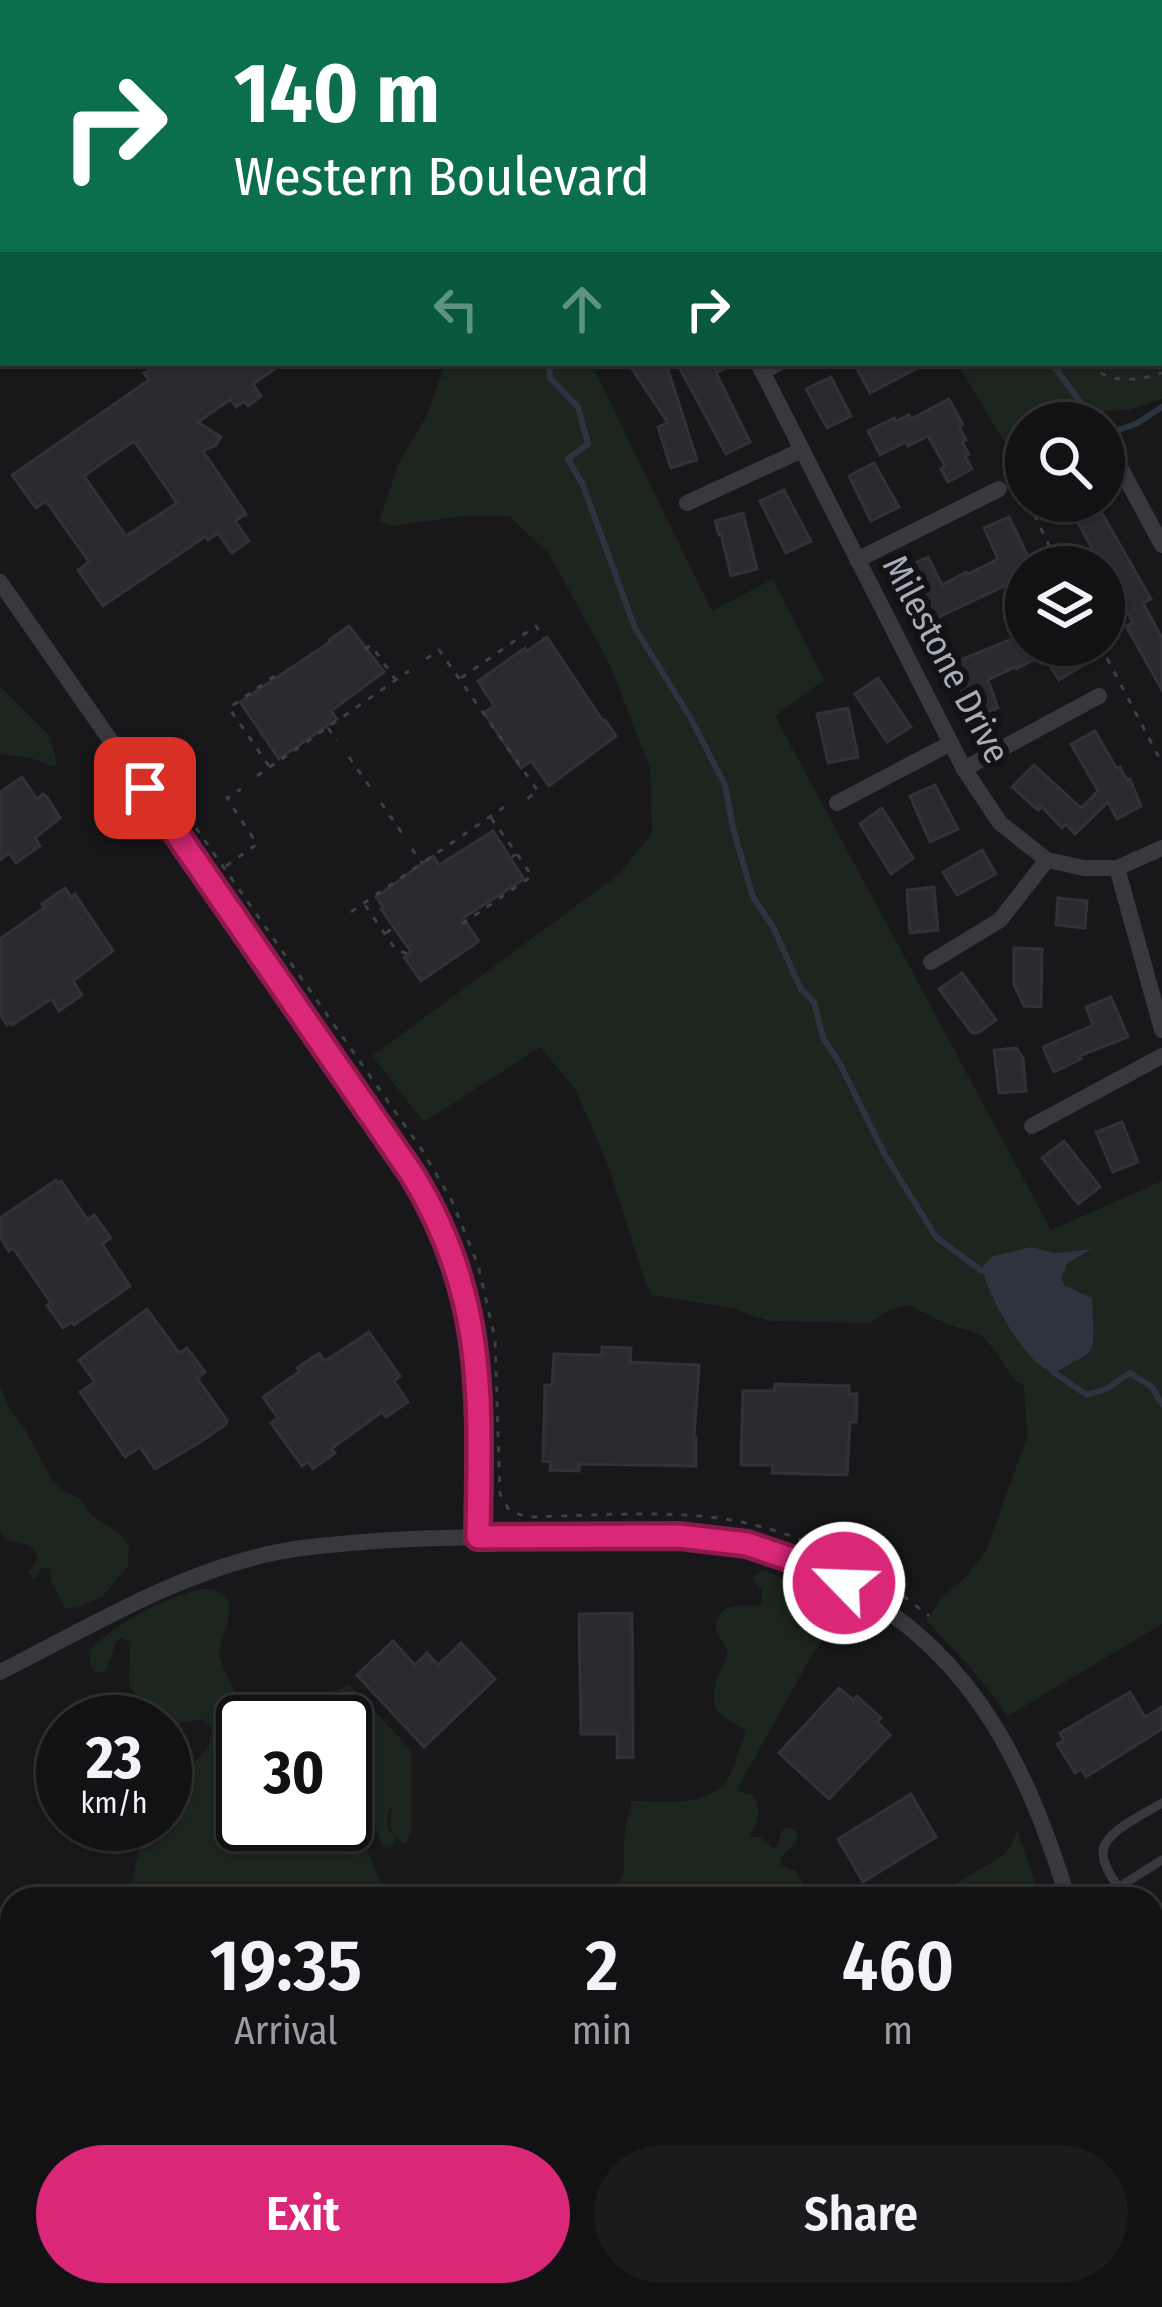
<!DOCTYPE html>
<style>
body{margin:0;font-family:"Fira Sans Condensed",sans-serif;background:#1b1a1d;color:#f1f3f6;height:100vh;display:flex;flex-direction:column;font-size:45px;white-space:nowrap}
*{box-sizing:border-box;margin:0}
p{font-size:39px;color:#9c9da0}
.icon{flex:none;width:66px;height:66px;fill:none;stroke:currentColor;stroke-width:2;stroke-linecap:round;stroke-linejoin:round}
.map{position:relative;flex:1;overflow:hidden}
.panel{position:absolute;left:0px;top:1887px;width:1164px;height:420px;display:flex;flex-direction:column;background:#121114;border-radius:36px 36px 0 0;box-shadow:0 3px 9px #0004,0 0 0 3px #313134}
.panel>*{flex:none}
.guide{position:absolute;left:0px;top:0px;width:1164px;height:366px;box-shadow:0 3px 9px #0004,0 0 0 3px #313134;background:#0b6e4f;color:#fff;overflow:hidden}
.controls{position:absolute;left:1005px;top:402px;display:grid;gap:24px}
.controls a{display:grid;place-items:center;width:120px;height:120px;border-radius:50%;background:#121114;box-shadow:0 3px 9px #0004,0 0 0 3px #313134;font-size:60px}
.speed{position:absolute;left:36px;top:1695px;display:flex;gap:24px;font-size:60px;font-weight:700;text-align:center}
.speed>*{display:grid;place-content:center;width:156px;height:156px;border-radius:50%;background:#121114;box-shadow:0 3px 9px #0004,0 0 0 3px #313134;line-height:1}
.speed small{font-size:30px;font-weight:400}
.speed .limit{border:6px solid #111;border-radius:18px;background:#fff;color:#111}
.pin{position:absolute;display:grid;place-items:center;width:102px;height:102px;color:#fff;margin:-51px;border-radius:24px;box-shadow:0 6px 18px #0006}
.me{position:absolute;width:132px;margin:-66px;rotate:294deg;stroke-linejoin:round;filter:drop-shadow(0 0 9px #0008)}
.turn{display:flex;align-items:center;gap:42px;height:252px;padding:0 36px;font-size:54px}
.turn .icon{width:156px;height:156px;stroke-width:2.5}
.turn b{display:block;font-size:84px;line-height:102px}
.lanes{display:flex;align-items:center;height:114px;padding:0 36px;background:#0003;justify-content:center;gap:60px;direction:ltr}
.lanes .off{opacity:.35}
.eta{display:flex;justify-content:space-evenly;align-items:center;height:204px;text-align:center}
.eta b{font-size:72px;font-weight:600;line-height:84px}
.action{display:flex;gap:24px;margin-top:auto;padding:24px 36px}
.action a{flex:1;height:138px;border-radius:72px;background:#db2777;color:#fff;font-size:48px;font-weight:600;line-height:138px;text-align:center}
.action a+a{background:#1b1a1d;color:#f1f3f6}
.map>svg:first-child{display:block}
.green{fill:#1d251f;fill-rule:evenodd}
.water{fill:#2c353f}
.lines{fill:none;stroke-linecap:round;stroke-linejoin:round}
.stream{stroke:#2c353f;stroke-width:6}
.building{fill:#2b2a2e;stroke:#323136;stroke-width:3;fill-rule:evenodd}
.path{stroke:#3e4046;stroke-width:3;stroke-dasharray:6 9;stroke-linecap:butt}
.service{stroke:#38393f;stroke-width:9}
.minor{stroke:#38393f;stroke-width:16}
.route-casing{stroke:#8e194d;stroke-width:30}
.route{stroke:#db2777;stroke-width:21}
.labels{text-anchor:middle;stroke-width:12;stroke-linejoin:round;paint-order:stroke}
.street-label{font-size:36px;fill:#a9acba;stroke:#131215}
</style>
<div class="map">
<svg width="1162" height="2307" viewBox="0 0 1162 2307">
<rect width="100%" height="100%" fill="#18171a"/>
<!-- green -->
<g class="green">
<polygon points="0,0 949,0 941,3 3,3 3,282 0,285"/>
<polygon points="1162,87 1162,399 1128,410 1106,411 1103,423 1026,423 1026,478 957,363 1161,363"/>
<path d="M 446,363 L 591,363 L 712,611 L 773,579 L 824,680 L 775,716 L 1051,1230 L 1162,1181 L 1162,1624 L 1008,1716 L 971,1668 L 926,1620 L 941,1599 L 967,1575 L 986,1551 L 1027,1437 L 1024,1386 L 1014,1380 L 994,1349 L 980,1334 L 949,1325 L 909,1305 L 890,1310 L 869,1323 L 772,1321 L 749,1315 L 737,1309 L 652,1295 L 646,1284 L 608,1165 L 576,1090 L 540,1047 L 424,1122 L 372,1056 L 618,875 L 652,833 L 650,768 L 610,665 L 549,554 L 509,516 L 462,516 L 393,526 L 379,522 L 399,462 L 426,417 ZM 1032,1247 L 1055,1253 L 1090,1249 L 1088,1253 L 1067,1264 L 1060,1280 L 1070,1288 L 1082,1292 L 1090,1349 L 1059,1371 L 1046,1370 L 1035,1361 Z"/>
<polygon points="0,686 49,735 57,764 54,767 31,758 0,754"/>
<path d="M 0,1385 L 7,1405 L 25,1429 L 52,1480 L 64,1491 L 81,1499 L 90,1514 L 119,1533 L 129,1546 L 128,1566 L 102,1597 L 79,1607 L 66,1609 L 51,1581 L 50,1568 L 42,1568 L 35,1579 L 28,1573 L 38,1559 L 34,1548 C 22,1541 9,1546 0,1532 Z"/>
<path d="M 763,1570 L 827,1595 C 836,1599 838,1609 838,1618 L 811,1657 L 737,1789 L 740,1792 L 753,1795 C 762,1806 759,1824 750,1834 L 752,1837 L 760,1837 L 772,1848 L 777,1847 L 781,1832 L 786,1827 L 795,1830 L 798,1838 L 795,1844 L 781,1857 L 780,1866 L 796,1871 L 811,1899 L 510,1899 L 609,1898 C 632,1867 621,1862 625,1830 C 626,1818 631,1814 631,1801 C 665,1801 714,1809 731,1773 C 736,1761 740,1747 745,1735 L 744,1729 C 719,1716 708,1709 717,1678 C 719,1670 728,1661 727,1651 C 724,1639 709,1631 719,1616 C 729,1600 748,1608 762,1605 L 762,1590 L 754,1582 L 753,1576 Z"/>
<path d="M 200,1589 C 249,1588 223,1626 219,1654 C 230,1689 242,1709 277,1722 L 243,1722 L 243,1824 L 345,1824 L 345,1722 L 278,1722 L 349,1684 L 411,1750 L 411,1833 L 406,1843 L 402,1844 L 390,1827 L 392,1808 L 389,1809 L 387,1826 L 389,1831 L 395,1833 L 396,1840 L 390,1850 L 381,1844 L 371,1813 L 352,1818 C 368,1844 374,1874 390,1899 L 123,1899 C 125,1895 131,1885 132,1881 C 140,1858 134,1832 165,1824 C 167,1818 170,1812 172,1806 C 172,1804 173,1787 174,1785 C 182,1761 210,1765 212,1728 L 203,1719 L 178,1724 L 165,1732 L 165,1722 L 138,1722 L 145,1709 L 129,1685 L 130,1642 L 121,1638 L 116,1642 L 106,1671 L 97,1673 L 91,1668 L 89,1651 C 114,1624 164,1598 200,1589 Z"/>
<polygon points="1017,1830 1041,1899 930,1899 1002,1856 1011,1846"/>
<polygon points="509,2295 650,2295 660,2307 527,2305 515,2307"/>
</g>
<!-- water -->
<path class="water" d="M 1032,1247 L 1055,1253 L 1092,1249 L 1067,1264 L 1061,1280 L 1065,1285 L 1092,1298 C 1092,1312 1095,1333 1092,1346 C 1089,1356 1078,1359 1070,1364 C 1067,1366 1058,1372 1053,1372 C 1030,1371 981,1287 983,1265 L 993,1256 Z"/>
<g class="lines">
<!-- stream -->
<g class="stream">
<polyline points="336,0 337,3"/>
<polyline points="549,363 550,378 578,407 588,444 568,459 583,485 635,628 690,717 725,785 733,828 753,897 773,927 801,989 814,1002 823,1038 839,1062 884,1153 936,1237 982,1271"/>
<polyline points="1052,363 1088,413 1103,423"/>
<polyline points="1104,424 1115,431 1136,424 1162,407"/>
<polyline points="1053,1372 1087,1395 1106,1389 1130,1373 1152,1387 1162,1404"/>
</g>
</g>
<!-- building -->
<g class="building">
<path d="M 145,363 L 283,363 L 253,384 L 261,396 L 248,406 L 244,401 L 236,407 L 231,399 L 198,422 L 221,437 L 216,445 L 203,451 L 246,514 L 235,521 L 249,541 L 232,553 L 218,533 L 208,540 L 206,536 L 103,606 L 78,570 L 89,562 L 46,501 L 36,508 L 12,475 L 149,380 L 144,373 L 150,370 ZM 134,441 L 177,503 L 126,536 L 84,476 Z"/>
<polygon points="628,363 666,363 697,460 671,468 658,427 668,423"/>
<polygon points="677,363 734,363 716,373 750,442 726,454"/>
<polygon points="869,363 927,363 870,393 857,369"/>
<polygon points="831,377 851,416 827,428 806,389"/>
<polygon points="949,399 963,425 959,427 966,440 962,442 969,454 965,456 972,469 948,482 941,469 945,466 928,436 908,446 906,442 880,455 868,431 894,418 896,421 909,415 911,419"/>
<polygon points="874,463 899,507 871,521 849,476"/>
<polygon points="784,490 811,541 786,553 760,501"/>
<polygon points="1066,501 1095,501 1151,599 1143,603 1162,638 1162,690 1126,626 1133,623"/>
<polygon points="743,513 757,569 731,576 721,534 719,535 715,521"/>
<polygon points="1009,517 1033,567 1026,567 1026,580 1010,587 1009,584 928,622 907,584 910,582 903,569 928,557 942,585 966,572 968,574 998,559 984,528"/>
<polygon points="349,626 384,672 331,711 337,719 279,759 240,702 330,642 329,640"/>
<polygon points="547,637 603,721 605,720 616,736 549,786 531,761 521,768 484,713 494,706 478,681 525,648 527,651"/>
<polygon points="1017,637 1020,645 1073,645 1085,664 1059,680 1043,655 1016,669 1015,667 988,680 998,708 973,717 950,664"/>
<polygon points="878,678 911,727 887,742 855,694"/>
<polygon points="848,708 858,757 828,763 817,714"/>
<polygon points="1095,731 1117,769 1120,767 1127,780 1130,779 1141,806 1117,819 1108,802 1075,834 1066,824 1062,828 1042,807 1038,810 1012,787 1034,765 1081,808 1098,791 1071,744"/>
<polygon points="22,777 37,799 43,794 47,797 60,818 35,838 40,846 16,863 9,853 0,860 0,792"/>
<polygon points="935,785 958,829 930,842 910,796"/>
<polygon points="882,808 913,858 891,874 860,824"/>
<polygon points="493,831 524,879 463,918 479,941 421,981 404,957 411,952 381,909 383,907 376,897 433,856 439,865"/>
<polygon points="982,850 996,874 957,895 943,872"/>
<polygon points="934,887 938,930 910,933 907,890"/>
<polygon points="65,888 71,897 75,894 113,951 73,981 82,995 59,1011 51,999 12,1025 10,1022 7,1025 0,1015 0,939 45,907 42,904"/>
<polygon points="1058,898 1087,901 1085,928 1056,925"/>
<polygon points="1014,948 1042,949 1041,1007 1024,1006 1014,984"/>
<polygon points="962,973 996,1020 978,1033 972,1033 939,989"/>
<polygon points="1111,997 1128,1037 1079,1056 1081,1059 1054,1072 1043,1047 1093,1025 1086,1007"/>
<polygon points="1016,1048 1023,1058 1026,1091 999,1093 994,1050"/>
<polygon points="1122,1122 1138,1162 1113,1172 1096,1132"/>
<polygon points="1064,1141 1100,1187 1078,1204 1042,1158"/>
<polygon points="56,1180 58,1183 61,1181 88,1220 94,1215 111,1238 102,1244 130,1286 74,1325 72,1322 63,1328 47,1305 51,1303 13,1248 9,1251 0,1237 0,1218"/>
<polygon points="147,1309 179,1353 187,1348 205,1372 197,1378 227,1420 226,1424 202,1441 155,1469 140,1447 125,1457 80,1392 95,1382 79,1360"/>
<polygon points="369,1332 400,1376 394,1381 408,1402 386,1417 382,1412 331,1449 335,1453 313,1469 308,1462 302,1466 271,1423 278,1418 263,1397 300,1371 297,1368 319,1353 325,1361"/>
<polygon points="602,1347 631,1348 630,1362 699,1365 694,1438 696,1438 696,1466 579,1464 579,1471 550,1470 551,1462 543,1461 545,1385 552,1385 554,1354 602,1355"/>
<polygon points="775,1384 849,1386 849,1394 857,1394 856,1422 850,1422 847,1475 772,1473 773,1465 741,1465 743,1391 774,1391"/>
<polygon points="632,1613 633,1757 617,1758 617,1734 581,1734 579,1614"/>
<polygon points="393,1641 415,1665 427,1653 438,1665 461,1643 495,1679 424,1747 357,1675"/>
<polygon points="839,1688 853,1700 857,1696 881,1718 877,1722 890,1735 829,1799 779,1753"/>
<polygon points="1130,1692 1145,1717 1162,1707 1162,1729 1086,1777 1081,1769 1075,1773 1057,1744 1064,1740 1060,1733"/>
<polygon points="911,1794 936,1837 863,1882 838,1839"/>
</g>
<g class="lines">
<!-- path -->
<g class="path">
<path d="M 1089,363 C 1108,385 1137,381 1162,373"/>
<polyline points="1104,455 1110,451"/>
<polyline points="1028,501 1059,567"/>
<polyline points="1100,645 1162,763"/>
<polyline points="365,649 371,645 395,679"/>
<polyline points="426,659 439,650 538,791 524,801"/>
<polyline points="461,678 536,626 544,639"/>
<polyline points="328,728 337,741"/>
<polyline points="349,757 370,787"/>
<polyline points="269,766 229,708 276,675 278,678"/>
<polyline points="257,776 409,671"/>
<path d="M 170,791 L 422,1150 L 452,1201 L 478,1265 L 495,1339 L 500,1494 L 509,1510 L 526,1517 C 594,1516 664,1509 731,1520 C 805,1533 872,1569 929,1616"/>
<polyline points="381,803 402,833"/>
<polyline points="491,818 517,854 512,857"/>
<polyline points="412,849 422,863"/>
<polyline points="226,866 257,844 227,798 241,789"/>
<polyline points="365,905 396,950 409,954"/>
<polyline points="351,912 504,807"/>
<polyline points="462,924 532,876 517,854"/>
<polyline points="386,933 399,924"/>
</g>
<!-- service -->
<g class="service">
<polyline points="1119,1887 1162,1860"/>
<path d="M 1126,1899 C 1118,1886 1104,1869 1103,1854 C 1101,1833 1146,1813 1162,1803"/>
<polyline points="1152,1944 1162,1979"/>
</g>
<!-- minor -->
<g class="minor">
<polyline points="644,3 644,0"/>
<polyline points="1161,3 1162,3"/>
<polyline points="758,363 964,769 1000,823 1047,860 1084,868 1117,868 1162,848"/>
<polyline points="762,372 779,363"/>
<polyline points="1121,469 1162,545"/>
<polyline points="687,503 802,450"/>
<polyline points="857,560 999,489"/>
<path d="M 0,582 L 383,1131 C 408,1167 431,1202 448,1243 C 487,1335 479,1440 478,1537"/>
<polyline points="964,769 1099,696"/>
<polyline points="837,803 951,743"/>
<polyline points="1117,868 1162,1030"/>
<polyline points="931,962 1000,920 1047,860"/>
<polyline points="1032,1126 1162,1056"/>
<path d="M 0,1672 C 86,1629 170,1577 264,1555 C 297,1547 330,1545 363,1542 C 427,1537 490,1537 553,1536 C 617,1536 680,1532 743,1544 C 769,1548 796,1560 820,1572 C 964,1638 1023,1753 1068,1899"/>
<polyline points="1140,2295 1144,2307"/>
</g>
</g>
<g class="lines">
<!-- route casing -->
<g class="route-casing">
<path id="route" d="M 145,788 L 412,1174 C 487,1296 480,1400 478,1537 L 679,1536 L 747,1544 L 794,1560 L 844,1583"/>
</g>
<!-- route -->
<use href="#route" class="route"/>
</g>
<g class="labels">
<!-- street labels -->
<g class="street-label">
<text transform="translate(947 659) rotate(62)" y="13">Milestone Drive</text>
</g>
</g>
</svg>
<div class="controls">
<a><svg class="icon" aria-label="search" viewBox="0 0 24 24"><circle cx="10" cy="10" r="6"/><path d="M15 15l6 6"/></svg></a>
<a><svg class="icon" aria-label="layers" viewBox="0 0 24 24"><path d="M12 4l9 5-9 5-9-5zM3 14l9 5 9-5"/></svg></a>
</div>
<div class="speed"><div>23<small>km/h</small></div><div class="limit">30</div></div>
<div class="pin" style="left:145px;top:788px;background:#d93025"><svg class="icon" aria-label="arrive" viewBox="0 0 24 24"><path d="M6 21V4h12l-3 4 3 4H6"/></svg></div>
<svg class="me" style="left:844px;top:1583px" viewBox="-20 -20 40 40"><circle r="17" fill="#db2777" stroke="#fff" stroke-width="3"/><path d="M0-11L8 9 0 5-8 9z" fill="#fff"/></svg>
<div class="guide">
<div class="turn"><svg class="icon" aria-label="right" viewBox="0 0 24 24"><path d="M7 20v-9h11M14 6l5 5-5 5"/></svg><div><b>140 m</b>Western Boulevard</div></div>
<div class="lanes"><svg class="icon off" aria-label="left" viewBox="0 0 24 24"><path d="M17 20v-9H6M10 6l-5 5 5 5"/></svg><svg class="icon off" aria-label="ahead" viewBox="0 0 24 24"><path d="M12 20V5M6 11l6-6 6 6"/></svg><svg class="icon" aria-label="right" viewBox="0 0 24 24"><path d="M7 20v-9h11M14 6l5 5-5 5"/></svg></div>
</div>
<section class="panel">
<div class="eta">
<div><b>19:35</b><p>Arrival</p></div>
<div><b>2</b><p>min</p></div>
<div><b>460</b><p>m</p></div>
</div>
<div class="action"><a>Exit</a><a>Share</a></div>
</section>
</div>
